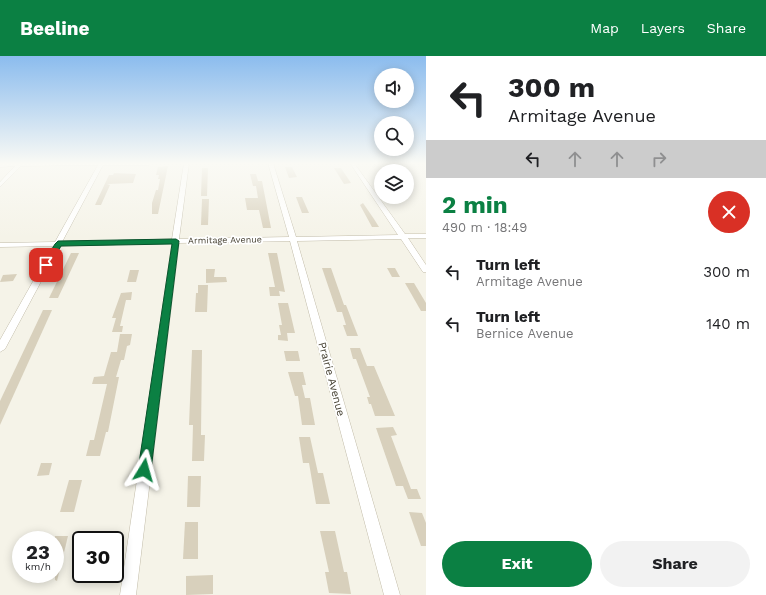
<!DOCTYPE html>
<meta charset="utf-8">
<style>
body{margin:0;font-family:"Work Sans",sans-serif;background:#f2f2f2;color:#202124;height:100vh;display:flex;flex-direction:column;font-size:15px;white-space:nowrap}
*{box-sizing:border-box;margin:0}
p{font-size:13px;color:#757577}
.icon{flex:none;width:22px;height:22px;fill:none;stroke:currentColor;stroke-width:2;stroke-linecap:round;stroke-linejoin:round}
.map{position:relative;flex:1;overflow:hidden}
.drawer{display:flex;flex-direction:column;background:#fff;width:340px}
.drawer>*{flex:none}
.hud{background:#fff;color:#202124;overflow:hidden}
.buttons{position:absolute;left:374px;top:12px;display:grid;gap:8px}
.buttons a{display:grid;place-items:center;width:40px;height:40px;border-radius:50%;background:#fff;box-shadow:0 2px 10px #0003;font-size:20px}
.speed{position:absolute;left:12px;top:475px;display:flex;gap:8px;font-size:20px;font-weight:700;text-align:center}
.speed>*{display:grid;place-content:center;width:52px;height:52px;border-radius:50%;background:#fff;box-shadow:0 2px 10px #0003;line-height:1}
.speed small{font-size:10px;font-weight:400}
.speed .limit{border:2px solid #111;border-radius:6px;background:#fff;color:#111}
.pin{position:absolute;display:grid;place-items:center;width:34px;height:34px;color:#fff;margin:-17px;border-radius:8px;box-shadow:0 2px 6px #0006}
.me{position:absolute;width:44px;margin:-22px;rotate:8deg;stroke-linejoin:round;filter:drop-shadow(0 0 3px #0008)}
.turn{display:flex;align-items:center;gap:14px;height:84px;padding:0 16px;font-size:18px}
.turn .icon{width:52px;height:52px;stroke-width:2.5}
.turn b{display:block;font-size:28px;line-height:34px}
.lanes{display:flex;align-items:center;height:38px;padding:0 16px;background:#0003;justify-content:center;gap:20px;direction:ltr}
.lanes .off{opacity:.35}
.round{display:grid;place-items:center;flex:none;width:42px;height:42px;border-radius:21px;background:#f2f2f2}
.overview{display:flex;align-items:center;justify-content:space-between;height:68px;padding:0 16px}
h1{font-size:24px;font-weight:700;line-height:30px;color:#0b8043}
.cta{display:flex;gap:8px;margin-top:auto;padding:8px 16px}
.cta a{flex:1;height:46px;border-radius:24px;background:#0b8043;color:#fff;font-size:16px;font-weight:700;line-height:46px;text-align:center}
.cta a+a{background:#f2f2f2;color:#202124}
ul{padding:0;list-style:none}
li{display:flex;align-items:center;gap:12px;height:52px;padding:0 16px}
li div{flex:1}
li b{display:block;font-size:15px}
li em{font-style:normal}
header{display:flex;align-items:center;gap:24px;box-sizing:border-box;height:56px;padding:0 20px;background:#0b8043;color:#fff}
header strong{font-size:19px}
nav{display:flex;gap:22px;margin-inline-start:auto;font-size:14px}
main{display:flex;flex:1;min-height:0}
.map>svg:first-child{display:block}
.building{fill:#d8d0bc}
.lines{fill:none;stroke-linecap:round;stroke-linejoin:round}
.minor-casing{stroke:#c2bca9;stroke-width:1}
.minor{fill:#fff;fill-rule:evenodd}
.route{fill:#0b8043;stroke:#07532c}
.labels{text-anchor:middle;stroke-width:3.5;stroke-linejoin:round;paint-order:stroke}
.far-street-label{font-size:9px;fill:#494436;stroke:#fff}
.street-label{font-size:11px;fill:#494436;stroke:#fff}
</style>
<header>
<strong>Beeline</strong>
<nav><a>Map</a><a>Layers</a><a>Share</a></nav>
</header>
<main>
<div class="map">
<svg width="426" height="539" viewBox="0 0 426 539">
<rect width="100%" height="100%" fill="#f5f3e8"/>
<!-- building -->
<g class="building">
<polygon points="168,110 158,158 152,158 152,147 156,134 158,134 160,123 158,123 159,119 156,119 158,111"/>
<polygon points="285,111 292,111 297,121 289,122"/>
<polygon points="202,112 208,112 207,140 201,140"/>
<polygon points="334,112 341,112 351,127 344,128"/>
<polygon points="114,117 136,118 133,127 107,128 110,129 101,149 95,149 109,119 113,119"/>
<polygon points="250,118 256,118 258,125 262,125 271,172 263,172 259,154 247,154 245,142 258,142 256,130 253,130"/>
<polygon points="296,141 302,141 309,157 302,157"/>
<polygon points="202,143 209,143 208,169 201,169"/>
<polygon points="363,147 374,163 379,171 372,171 360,149"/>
<polygon points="71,197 79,197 58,242 49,242"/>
<polygon points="268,197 277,197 285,236 279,235 280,240 270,240 269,231 275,231"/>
<polygon points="322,212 331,212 344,249 346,249 358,280 347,280 343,269 346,269 342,256 337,256"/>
<polygon points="387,212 395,212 400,221 392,221"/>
<polygon points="206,213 215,213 214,221 226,221 227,226 206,227"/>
<polygon points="130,214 139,214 136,226 127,226"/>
<polygon points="17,218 13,225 0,226 3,219"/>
<polygon points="405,227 414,227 426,247 426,255 421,255"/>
<polygon points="198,229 208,229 207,256 195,256 196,237 198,237"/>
<polygon points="132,236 131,244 126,244 120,270 123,270 122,276 112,276 116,262 112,262 121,237"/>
<polygon points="278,247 288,247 295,277 287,277 288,285 278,284 278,279 281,279 279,269 282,269"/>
<polygon points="43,254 52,254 0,369 0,345"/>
<polygon points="120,278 132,278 130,289 127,290 124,304 121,304 116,321 119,321 108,376 106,376 100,400 86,400 90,384 94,384 107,328 92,328 94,321 104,320 111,296 117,296"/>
<polygon points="350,292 360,292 367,310 374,310 395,360 375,360 371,348 369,348 367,341 370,341 356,303 353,303"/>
<polygon points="192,294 202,294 201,379 205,379 204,405 192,405 193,369 189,369"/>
<polygon points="284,295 298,295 300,305 286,305"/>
<polygon points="288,316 303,316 306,329 302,329 305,342 310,342 315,369 302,369 298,340 295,340"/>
<polygon points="393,371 397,379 391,380 411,433 417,433 421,443 408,443 403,430 396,430 376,372"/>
<polygon points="299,381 310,381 318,417 323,417 330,448 316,448 309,407 303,407"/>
<polygon points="41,407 52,407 49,419 37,420"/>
<polygon points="188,420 201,420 200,451 187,451"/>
<polygon points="69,424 82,424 74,456 60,456"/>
<polygon points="409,456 422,457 426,467 426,490 421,490"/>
<polygon points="185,466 198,466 198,503 183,503"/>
<polygon points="320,475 335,475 344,516 347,516 351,538 329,537 325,516 329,516"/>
<polygon points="55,480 68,480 57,525 55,524"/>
<polygon points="213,519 213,538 186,539 186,520"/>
</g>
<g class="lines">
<!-- minor casing -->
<g class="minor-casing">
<polygon id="minor" points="0,107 151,107 149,109 103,109 62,186 172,183 184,107 189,107 179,183 289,181 268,107 273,107 296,181 398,179 350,107 354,107 405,178 426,178 426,182 408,182 426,209 426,216 423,216 401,183 297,185 400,539 384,539 290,185 179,187 136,539 120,539 172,187 60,190 5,293 0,296 0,284 53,190 0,191 0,187 55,186 98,109 21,110 0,131 0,126 15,110 0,111"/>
</g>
<!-- minor -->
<use href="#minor" class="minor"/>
</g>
<!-- sky -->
<linearGradient id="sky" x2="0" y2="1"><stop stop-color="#8bbcee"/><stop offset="0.59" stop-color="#fafaf5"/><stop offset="1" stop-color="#fafaf5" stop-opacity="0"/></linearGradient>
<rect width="426" height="182" fill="url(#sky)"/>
<!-- route -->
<polygon class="route" points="176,183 179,185 151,414 149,418 144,420 140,418 138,414 172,188 61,190 49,211 43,211 42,209 55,188 58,185"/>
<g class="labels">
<!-- far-street labels -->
<g class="far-street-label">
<text transform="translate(225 184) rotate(-1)" y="3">Armitage Avenue</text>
</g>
<!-- street labels -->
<g class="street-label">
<text transform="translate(332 323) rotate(75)" y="4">Prairie Avenue</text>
</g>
</g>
</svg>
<div class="buttons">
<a><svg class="icon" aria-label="sound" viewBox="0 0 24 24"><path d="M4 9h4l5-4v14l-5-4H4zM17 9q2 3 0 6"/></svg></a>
<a><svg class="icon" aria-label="search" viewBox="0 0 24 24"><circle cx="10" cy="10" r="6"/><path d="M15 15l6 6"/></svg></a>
<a><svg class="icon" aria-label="layers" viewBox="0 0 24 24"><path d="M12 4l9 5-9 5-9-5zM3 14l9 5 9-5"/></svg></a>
</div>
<div class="speed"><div>23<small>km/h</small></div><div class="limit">30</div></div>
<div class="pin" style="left:46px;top:209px;background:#d93025"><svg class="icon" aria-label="arrive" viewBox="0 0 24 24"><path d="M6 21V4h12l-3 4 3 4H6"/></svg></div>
<svg class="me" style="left:144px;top:414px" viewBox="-20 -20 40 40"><path d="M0-17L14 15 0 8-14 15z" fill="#0b8043" stroke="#fff" stroke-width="4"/></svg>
</div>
<section class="drawer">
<div class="hud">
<div class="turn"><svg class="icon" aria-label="left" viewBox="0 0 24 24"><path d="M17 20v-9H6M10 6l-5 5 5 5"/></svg><div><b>300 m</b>Armitage Avenue</div></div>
<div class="lanes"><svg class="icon" aria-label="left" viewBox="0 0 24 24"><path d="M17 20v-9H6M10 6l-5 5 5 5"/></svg><svg class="icon off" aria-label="ahead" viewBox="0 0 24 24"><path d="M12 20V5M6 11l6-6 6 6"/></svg><svg class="icon off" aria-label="ahead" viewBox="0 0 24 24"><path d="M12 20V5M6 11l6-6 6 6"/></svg><svg class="icon off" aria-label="right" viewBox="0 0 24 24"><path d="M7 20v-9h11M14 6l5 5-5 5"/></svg></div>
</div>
<div class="overview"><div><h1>2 min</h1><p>490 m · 18:49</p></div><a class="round" style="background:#d93025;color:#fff"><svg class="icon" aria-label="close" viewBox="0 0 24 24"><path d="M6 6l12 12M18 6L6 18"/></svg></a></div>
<ul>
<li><svg class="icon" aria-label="left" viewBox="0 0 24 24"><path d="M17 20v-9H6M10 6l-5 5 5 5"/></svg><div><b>Turn left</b><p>Armitage Avenue</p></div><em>300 m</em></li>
<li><svg class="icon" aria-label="left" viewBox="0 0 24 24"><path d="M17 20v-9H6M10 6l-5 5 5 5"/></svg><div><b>Turn left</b><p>Bernice Avenue</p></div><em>140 m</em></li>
</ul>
<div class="cta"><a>Exit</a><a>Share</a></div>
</section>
</main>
